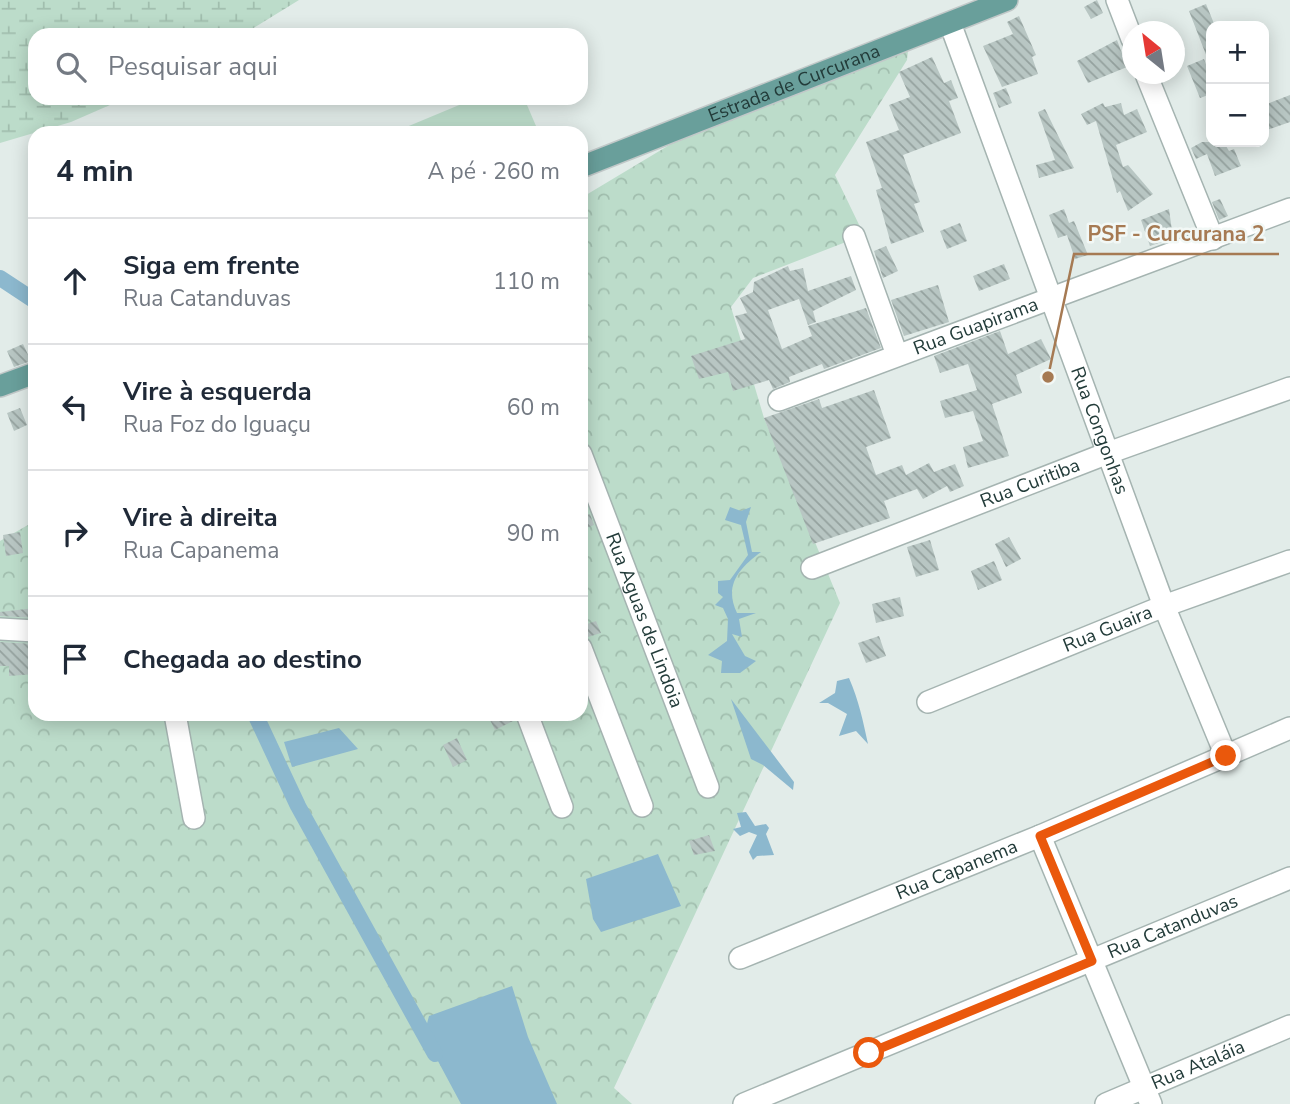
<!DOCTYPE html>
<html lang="pt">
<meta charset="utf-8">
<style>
body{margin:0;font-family:"Nunito Sans",sans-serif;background:#f6f6f7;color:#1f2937}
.controls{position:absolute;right:21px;top:21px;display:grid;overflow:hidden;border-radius:14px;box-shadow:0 4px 18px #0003}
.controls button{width:63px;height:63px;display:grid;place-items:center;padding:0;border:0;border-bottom:2px solid #e0e1e3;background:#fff;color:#1f2937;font:35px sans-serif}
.compass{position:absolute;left:1122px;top:21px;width:63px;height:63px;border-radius:50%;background:#fff;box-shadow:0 4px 18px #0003;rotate:330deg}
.stop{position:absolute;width:21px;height:21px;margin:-16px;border:5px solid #ea580c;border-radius:50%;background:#fff}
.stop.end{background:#ea580c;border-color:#fff;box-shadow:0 2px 7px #0008}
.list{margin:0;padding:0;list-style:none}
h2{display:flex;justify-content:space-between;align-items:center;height:91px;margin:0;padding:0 28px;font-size:30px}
h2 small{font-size:23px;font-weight:400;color:#747a83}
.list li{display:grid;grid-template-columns:46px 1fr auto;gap:21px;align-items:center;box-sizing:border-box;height:126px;padding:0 28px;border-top:2px solid #e0e1e3}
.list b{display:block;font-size:26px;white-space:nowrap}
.list p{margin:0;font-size:23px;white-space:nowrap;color:#747a83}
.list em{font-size:23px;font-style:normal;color:#747a83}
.icon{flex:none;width:38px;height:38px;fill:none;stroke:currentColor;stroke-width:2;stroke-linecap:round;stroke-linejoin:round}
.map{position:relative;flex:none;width:1290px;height:1104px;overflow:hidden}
.search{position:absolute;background:#fff;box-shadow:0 4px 18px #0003;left:28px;top:28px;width:560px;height:77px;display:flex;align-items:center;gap:18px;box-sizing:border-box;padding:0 24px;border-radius:21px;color:#747a83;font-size:26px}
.panel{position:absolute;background:#fff;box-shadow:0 4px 18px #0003;left:28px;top:126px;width:560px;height:595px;border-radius:21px}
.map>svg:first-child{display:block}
.green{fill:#bcdcca}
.forest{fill:url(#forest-crowns)}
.wetland{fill:url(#wetland-marsh)}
.water{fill:#8cb8ce}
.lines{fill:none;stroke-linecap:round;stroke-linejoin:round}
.canal{stroke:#8cb8ce;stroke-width:16}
.building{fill:url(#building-back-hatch)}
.minor-casing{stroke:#a5b4b1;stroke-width:24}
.major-casing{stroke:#c1c8c8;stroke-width:24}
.minor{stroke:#fff;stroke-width:21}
.major{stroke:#699f9b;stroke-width:21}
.route{stroke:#ea580c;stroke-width:9}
.labels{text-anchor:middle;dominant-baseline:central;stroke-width:5;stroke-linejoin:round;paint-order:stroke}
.street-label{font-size:19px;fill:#233c3a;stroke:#f2f8f6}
.leader{fill:none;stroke:#a67a53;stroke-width:2.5}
.callout-dot{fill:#a67a53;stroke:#f2f8f6;stroke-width:2.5}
.callout-label{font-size:21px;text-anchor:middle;font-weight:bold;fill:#a67a53;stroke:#f2f8f6;stroke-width:5;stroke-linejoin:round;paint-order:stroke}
</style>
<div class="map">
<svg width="1290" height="1104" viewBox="0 0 1290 1104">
<defs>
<pattern id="forest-crowns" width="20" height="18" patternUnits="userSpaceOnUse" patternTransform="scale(1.75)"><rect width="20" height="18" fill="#bcdcca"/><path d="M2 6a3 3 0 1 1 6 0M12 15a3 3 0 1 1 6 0" fill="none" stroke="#a1beae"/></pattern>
<pattern id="wetland-marsh" width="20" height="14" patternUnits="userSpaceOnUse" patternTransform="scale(1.75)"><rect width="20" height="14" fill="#bcdcca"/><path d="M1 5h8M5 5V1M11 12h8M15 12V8" fill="none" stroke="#a1beae"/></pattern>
<pattern id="building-back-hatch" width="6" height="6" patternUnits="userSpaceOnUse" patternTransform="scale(1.75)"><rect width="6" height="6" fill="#b8c6c3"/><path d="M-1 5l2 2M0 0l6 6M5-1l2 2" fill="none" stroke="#95a29f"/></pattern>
</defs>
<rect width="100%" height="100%" fill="#e2ece9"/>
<path class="green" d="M476,98H524L539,133H392Z"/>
<path class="forest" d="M908,51L907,60L835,175L864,235L753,278L731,307L764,418L840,603L614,1088L632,1104H0V541L35,521V714H581V198L671,144Z"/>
<path class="wetland" d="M0,0H299L242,35H35V98H126L71,122L0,143Z"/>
<path class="water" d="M730,507L741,511L751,507L746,522L752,552H761C738,569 724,586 737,613H756L739,619L742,637L732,634L745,656L756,661L740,673H721L722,661L708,655L727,641L728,619L723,608L715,605L723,597L718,593V581L730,580L748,555L741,525L725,520Z
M849,678C859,701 863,721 868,744L856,731L839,736L847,714L828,703H819L835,693L837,681Z
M731,699L794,782L793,790L763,765L751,759Z
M339,728L358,749L292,767L284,742Z
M746,812L755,826L766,824L769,828L766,834L774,855L757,856L753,860L749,852L757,835L749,832L740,836L733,829L741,827L737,813Z
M658,854L681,906L601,932L593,919L586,879Z
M512,986L528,1037L557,1104H461L424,1035L429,1016Z"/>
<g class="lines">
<path class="canal" d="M0,278L35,301
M255,714L298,806L435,1054"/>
</g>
<path class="building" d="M1097,0L1103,13L1091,19L1084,7Z
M1206,4L1215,26H1211L1210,65L1189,11Z
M1019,16L1036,55L1032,57L1038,74L1002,87L983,46L1013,34L1007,22Z
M1117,40L1127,67L1088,83L1077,61Z
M932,57L944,83L951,80L958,98L949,101L961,133L903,155L920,202L914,204L924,232L891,244L876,190L882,188L866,142L899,130L889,105L910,97L899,72Z
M1204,59L1211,78V94L1200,98L1187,66Z
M1006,88L1012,103L999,108L993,93Z
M1290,95V122L1264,131V105Z
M1103,103L1105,107L1121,103L1124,115L1137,109L1147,132L1116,145L1123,167L1128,165L1153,194L1128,211L1120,191L1117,193L1096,121L1087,125L1081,114Z
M1045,109L1074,168L1039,178L1036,165L1055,160L1038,112Z
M1202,142H1235L1226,146L1229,151L1234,149L1241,166L1215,176L1207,154L1196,159L1191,148Z
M1220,199L1228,216L1219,220L1212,202Z
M1064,209L1069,223L1074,221L1088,255L1075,259L1067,235L1058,238L1049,215Z
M1169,209L1173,238L1150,246L1141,220Z
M960,223L967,241L947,249L940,231Z
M886,246L898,271L883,278L874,251Z
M1004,264L1010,279L979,291L973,276Z
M788,266L790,271L803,268L808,291L851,276L856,290L813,311L816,322L808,325L799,299L768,310L782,349L812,336L808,326L866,308L881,348L824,369L822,364L789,377L790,382L773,389L769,380L733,391L728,372L699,379L691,356L745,339L735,316L747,313L740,298L753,292L754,282Z
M938,285L949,322L904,336L891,300Z
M1000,331L1008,354L1041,339L1051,359L1016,375L1022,393L992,404L1009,456L968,468L963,447L983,441L973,411L945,418L940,401L977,390L968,364L940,373L934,356Z
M23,344L31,361L14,367L7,351Z
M874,390L891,438L866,447L876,475L902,465L906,475L929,463L934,472L955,464L964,486L950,492L947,486L923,499L917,489L884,501L890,518L813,544L764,418L819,399L822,408Z
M20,408L27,425L14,431L7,413Z
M590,514L594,525L581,530V517Z
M20,532L23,553L6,556L3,535Z
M1009,537L1021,559L1006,567L995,544Z
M930,540L939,570L916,577L907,547Z
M994,561L1002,580L978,590L971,571Z
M900,597L904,616L876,623L872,604Z
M35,608V618L0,616V612Z
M596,621L601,633L588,637L581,635V626Z
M879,636L886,656L866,663L858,643Z
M0,642L35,644V674L9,676V666H0Z
M487,714H514L515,720L495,730Z
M457,738L467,760L453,767L443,745Z
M709,835L715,851L694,855L689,841Z"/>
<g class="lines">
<g class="minor-casing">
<g id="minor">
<path d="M1117,0L1132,39"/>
<path id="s1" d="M950,23L1164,606L1226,756"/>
<path d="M1146,74L1213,239"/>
<path d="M854,236L897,355"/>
<path id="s2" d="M779,400L1290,209"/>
<path id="s3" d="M581,454L708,787"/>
<path id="s4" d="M812,568L1108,453L1290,388"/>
<path d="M0,629L35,631"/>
<path d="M581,648L642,806"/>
<path id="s5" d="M928,702L1164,606L1290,561"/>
<path d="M175,714L194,818"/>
<path d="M527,714L562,807"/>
<path d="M1040,836L1151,1104"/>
<path id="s6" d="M740,958L1040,836L1290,728"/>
<path id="s7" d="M744,1104L1290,878"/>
<path id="s8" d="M1106,1104L1290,1026"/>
</g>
</g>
<g class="major-casing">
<g id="major">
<path id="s9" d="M581,167L1007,0"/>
<path d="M0,386L35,373"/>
</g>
</g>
<use href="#minor" class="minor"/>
<use href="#major" class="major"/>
</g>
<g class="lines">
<path class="route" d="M869,1053L1092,961L1040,836L1226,756"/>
</g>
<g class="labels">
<g class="street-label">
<text stroke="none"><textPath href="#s9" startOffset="229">Estrada de Curcurana</textPath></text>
<text stroke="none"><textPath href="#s2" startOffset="210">Rua Guapirama</textPath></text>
<text stroke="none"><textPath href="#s1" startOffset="434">Rua Congonhas</textPath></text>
<text stroke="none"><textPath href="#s4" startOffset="234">Rua Curitiba</textPath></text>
<text stroke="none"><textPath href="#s3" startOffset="178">Rua Aguas de Lindoia</textPath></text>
<text stroke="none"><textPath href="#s5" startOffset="194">Rua Guaira</textPath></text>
<text stroke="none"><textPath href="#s6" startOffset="234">Rua Capanema</textPath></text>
<text stroke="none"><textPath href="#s7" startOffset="464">Rua Catanduvas</textPath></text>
<text stroke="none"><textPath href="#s8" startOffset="100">Rua Ataláia</textPath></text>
</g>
</g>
<path class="leader" d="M1048 377L1074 254H1279"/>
<circle class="callout-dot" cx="1048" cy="377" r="7"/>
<g class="callout-label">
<text x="1176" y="241">PSF - Curcurana 2</text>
</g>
</svg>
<div class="controls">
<button>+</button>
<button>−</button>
</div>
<svg class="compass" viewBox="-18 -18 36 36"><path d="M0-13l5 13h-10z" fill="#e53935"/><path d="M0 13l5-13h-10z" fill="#747a83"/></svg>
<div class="stop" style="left:869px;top:1053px"></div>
<div class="stop end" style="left:1226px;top:756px"></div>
<div class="search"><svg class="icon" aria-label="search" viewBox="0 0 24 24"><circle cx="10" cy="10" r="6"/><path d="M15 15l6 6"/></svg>Pesquisar aqui</div>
<section class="panel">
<h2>4 min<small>A pé · 260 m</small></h2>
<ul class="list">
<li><svg class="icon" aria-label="ahead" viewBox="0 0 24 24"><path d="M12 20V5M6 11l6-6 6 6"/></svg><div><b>Siga em frente</b><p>Rua Catanduvas</p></div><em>110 m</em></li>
<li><svg class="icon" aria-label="left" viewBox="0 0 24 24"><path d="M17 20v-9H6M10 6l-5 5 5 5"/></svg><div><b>Vire à esquerda</b><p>Rua Foz do Iguaçu</p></div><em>60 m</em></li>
<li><svg class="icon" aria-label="right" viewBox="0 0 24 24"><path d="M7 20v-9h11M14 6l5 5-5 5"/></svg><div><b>Vire à direita</b><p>Rua Capanema</p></div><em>90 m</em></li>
<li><svg class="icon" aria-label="arrive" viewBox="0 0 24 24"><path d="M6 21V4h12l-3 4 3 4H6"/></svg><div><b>Chegada ao destino</b></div></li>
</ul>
</section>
</div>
